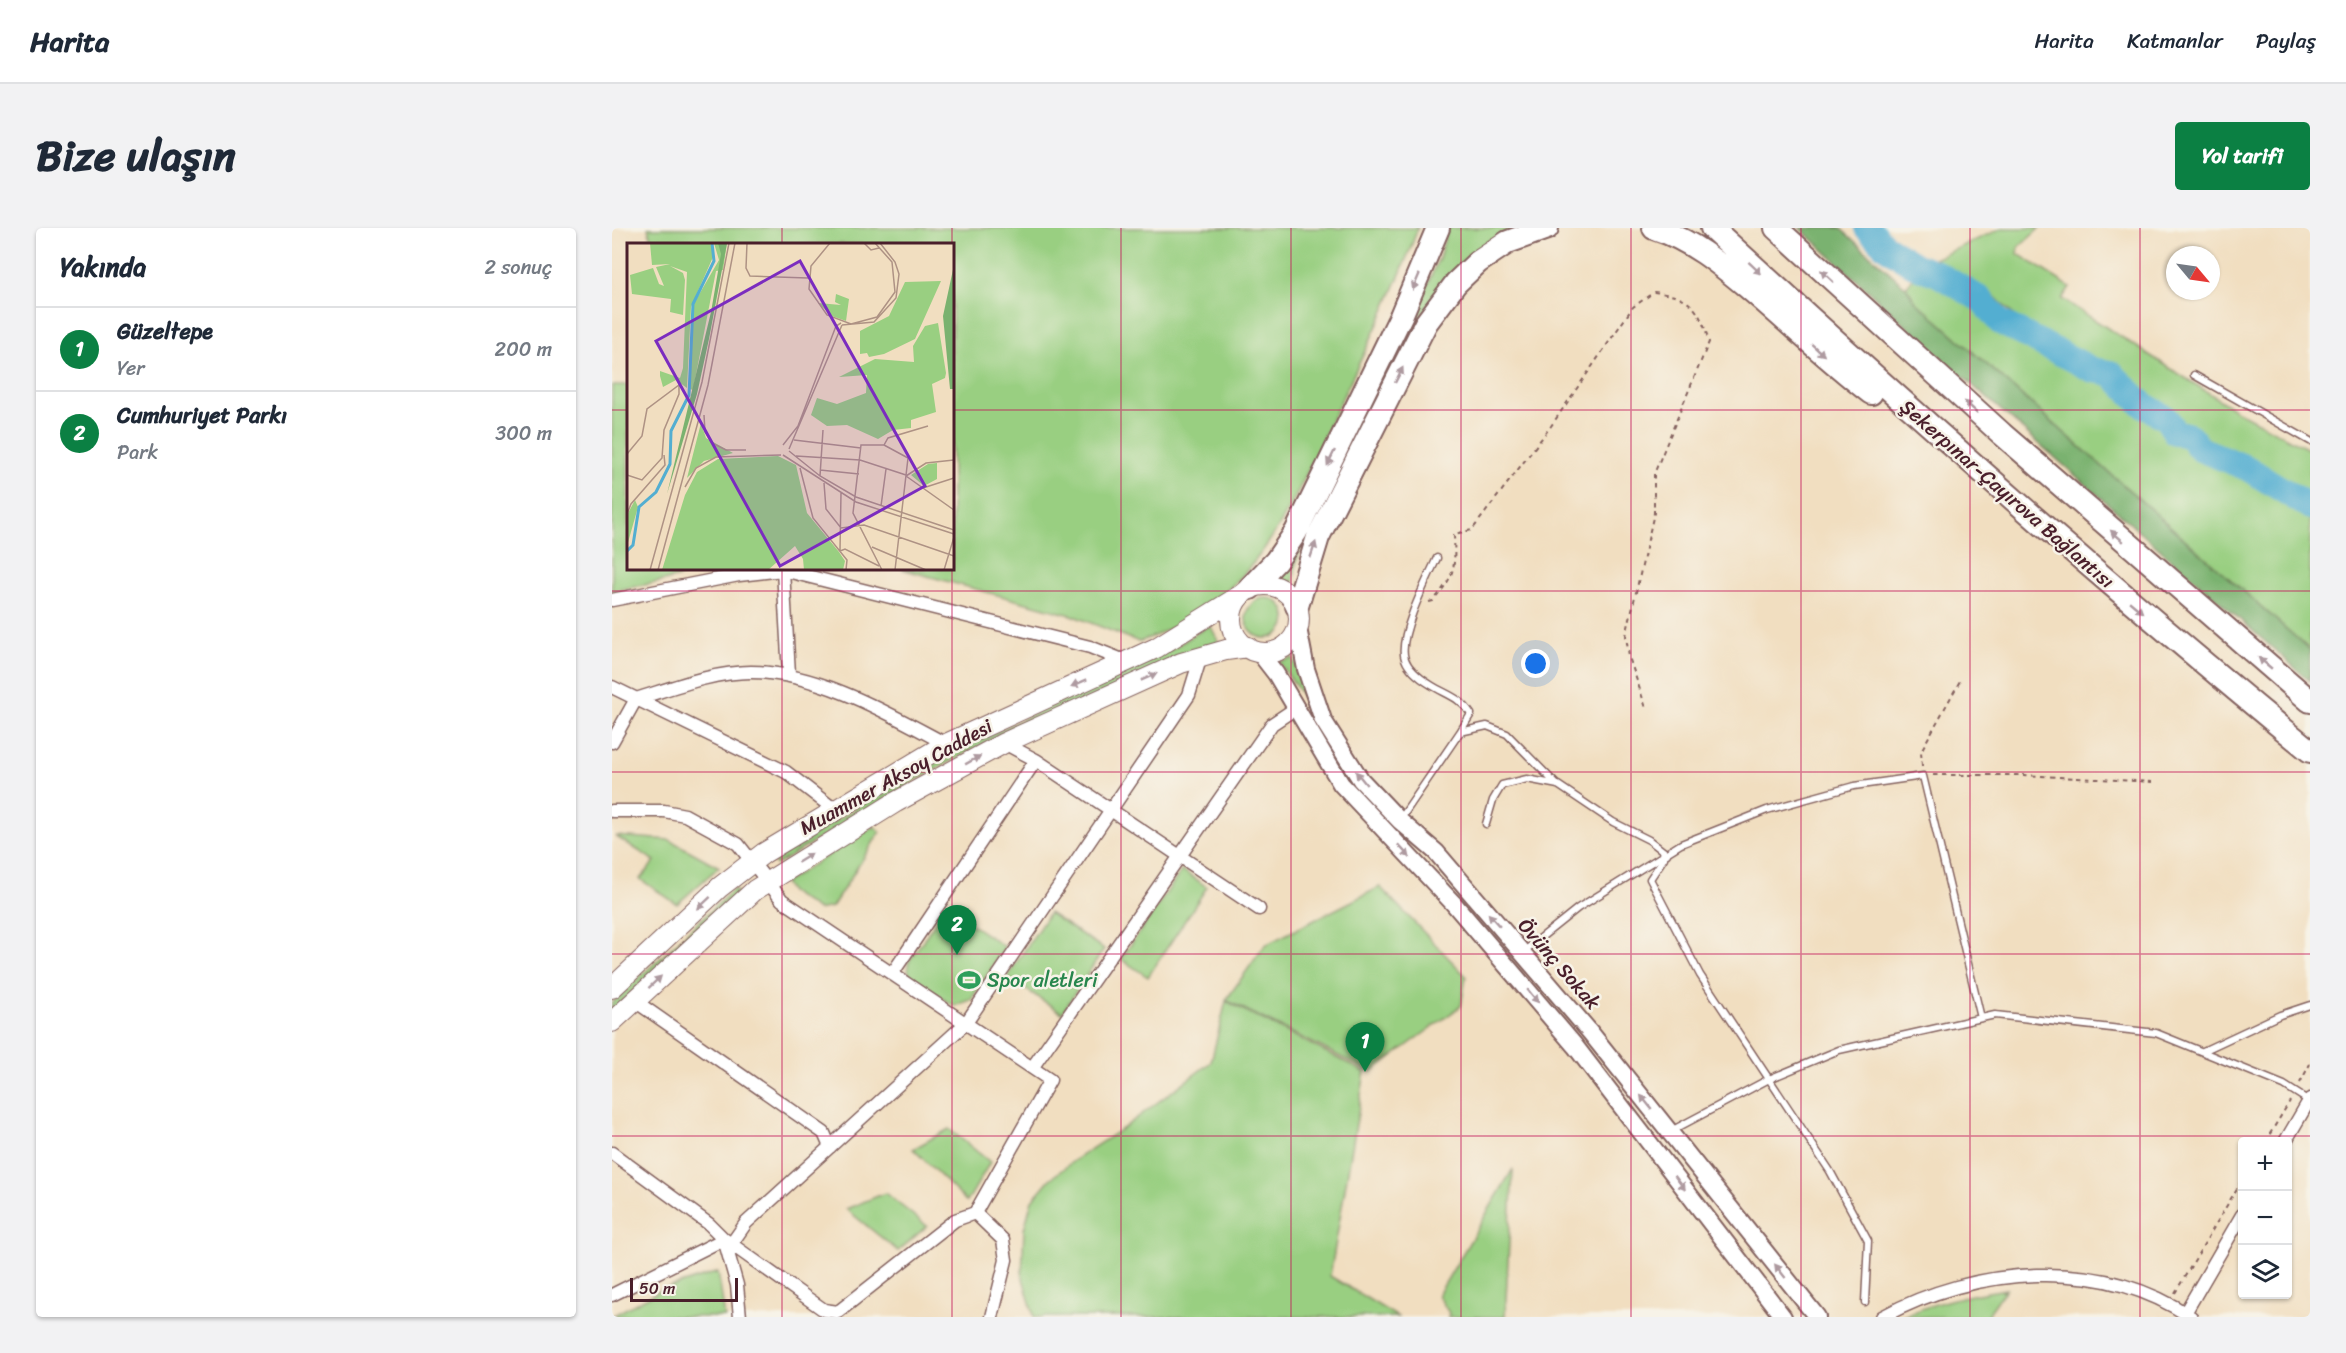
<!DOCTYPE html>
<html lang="tr">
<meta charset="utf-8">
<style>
body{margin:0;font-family:Sriracha,sans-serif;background:#f2f2f3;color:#1f2937}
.controls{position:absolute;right:18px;bottom:18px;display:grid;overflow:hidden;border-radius:6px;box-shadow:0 2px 4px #0004}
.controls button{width:54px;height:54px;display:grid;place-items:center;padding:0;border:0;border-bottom:2px solid #e0e1e3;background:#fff;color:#1f2937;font:30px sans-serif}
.compass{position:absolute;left:1554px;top:18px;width:54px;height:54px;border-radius:50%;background:#fff;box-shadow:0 2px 4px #0004;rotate:119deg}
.scale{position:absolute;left:18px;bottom:15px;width:108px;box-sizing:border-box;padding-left:6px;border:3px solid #4a1f2b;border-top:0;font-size:16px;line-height:21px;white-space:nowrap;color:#4a1f2b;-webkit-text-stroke:4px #f7f3e8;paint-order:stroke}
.you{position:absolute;left:924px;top:436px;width:21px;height:21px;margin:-15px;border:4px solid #fff;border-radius:50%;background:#1a73e8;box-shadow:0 0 0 9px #1a73e833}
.badge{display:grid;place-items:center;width:39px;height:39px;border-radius:50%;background:#0b8043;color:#fff;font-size:20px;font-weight:700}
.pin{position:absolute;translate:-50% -50px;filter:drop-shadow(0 2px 3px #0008)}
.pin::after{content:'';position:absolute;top:32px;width:21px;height:18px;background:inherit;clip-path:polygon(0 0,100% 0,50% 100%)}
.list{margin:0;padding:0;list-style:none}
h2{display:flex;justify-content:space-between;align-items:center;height:78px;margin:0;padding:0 24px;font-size:26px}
h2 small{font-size:20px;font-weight:400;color:#747a83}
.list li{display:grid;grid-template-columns:39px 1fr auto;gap:18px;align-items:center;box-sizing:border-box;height:84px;padding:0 24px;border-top:2px solid #e0e1e3}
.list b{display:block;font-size:22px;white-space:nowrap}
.list p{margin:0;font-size:20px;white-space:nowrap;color:#747a83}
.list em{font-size:20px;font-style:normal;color:#747a83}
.icon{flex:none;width:33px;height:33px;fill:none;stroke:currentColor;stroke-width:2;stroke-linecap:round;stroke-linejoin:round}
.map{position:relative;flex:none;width:1698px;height:1089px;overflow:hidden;border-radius:6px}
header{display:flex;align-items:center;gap:36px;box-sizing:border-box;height:84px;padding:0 30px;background:#fff;border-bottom:2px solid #e0e1e3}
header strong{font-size:28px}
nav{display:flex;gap:33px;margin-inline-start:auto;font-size:21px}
.intro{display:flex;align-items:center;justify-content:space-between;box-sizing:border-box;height:144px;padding:0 36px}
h1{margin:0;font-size:42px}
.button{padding:15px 27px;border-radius:6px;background:#0b8043;color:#fff;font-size:21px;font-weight:700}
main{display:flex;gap:36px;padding:0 36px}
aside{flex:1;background:#fff;border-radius:6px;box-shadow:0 2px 4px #0004}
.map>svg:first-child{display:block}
.green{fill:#99cf81;stroke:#727756;stroke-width:1.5}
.forest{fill:#7ab26f;stroke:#62684d;stroke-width:1.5}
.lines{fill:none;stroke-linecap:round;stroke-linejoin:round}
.river{stroke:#53aed1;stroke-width:26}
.lane-casing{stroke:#84625f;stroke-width:9}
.street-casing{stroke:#84625f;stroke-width:15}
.secondary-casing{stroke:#84625f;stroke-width:20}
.primary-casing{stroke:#84625f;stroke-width:22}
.highway-casing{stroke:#84625f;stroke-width:26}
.path{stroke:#84625f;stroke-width:2;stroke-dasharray:4.5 4.5;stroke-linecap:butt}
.lane{stroke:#fff;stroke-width:6}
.street{stroke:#fff;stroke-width:12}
.secondary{stroke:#fff;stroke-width:16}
.primary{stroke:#fff;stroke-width:20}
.highway{stroke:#fff;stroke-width:22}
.oneway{fill:#ae9aa0}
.grid{fill:none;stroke:#c2185b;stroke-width:1.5;stroke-opacity:0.55}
.labels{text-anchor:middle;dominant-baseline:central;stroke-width:5;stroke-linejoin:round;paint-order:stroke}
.street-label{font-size:20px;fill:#4a1f2b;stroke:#f7f3e8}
.leisure-label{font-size:20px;fill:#27864d;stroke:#f7f3e8;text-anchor:start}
.inset-river{fill:none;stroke:#53aed1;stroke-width:3}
.inset-road{fill:none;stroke:#ae9284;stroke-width:1.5}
.view{fill:#7b2cbf;fill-opacity:0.15;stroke:#7b2cbf;stroke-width:3}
.inset-edge{fill:none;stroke:#4a1f2b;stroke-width:3}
</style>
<header>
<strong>Harita</strong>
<nav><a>Harita</a><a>Katmanlar</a><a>Paylaş</a></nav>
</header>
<div class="intro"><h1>Bize ulaşın</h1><a class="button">Yol tarifi</a></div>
<main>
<aside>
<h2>Yakında<small>2 sonuç</small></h2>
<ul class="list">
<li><span class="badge">1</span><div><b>Güzeltepe</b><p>Yer</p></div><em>200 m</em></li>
<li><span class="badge">2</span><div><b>Cumhuriyet Parkı</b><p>Park</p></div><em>300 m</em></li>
</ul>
</aside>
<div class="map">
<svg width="1698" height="1089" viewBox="0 0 1698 1089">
<rect width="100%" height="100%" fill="#f7f3e8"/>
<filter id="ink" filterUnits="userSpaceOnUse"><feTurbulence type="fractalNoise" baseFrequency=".0167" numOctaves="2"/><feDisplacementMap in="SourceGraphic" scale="12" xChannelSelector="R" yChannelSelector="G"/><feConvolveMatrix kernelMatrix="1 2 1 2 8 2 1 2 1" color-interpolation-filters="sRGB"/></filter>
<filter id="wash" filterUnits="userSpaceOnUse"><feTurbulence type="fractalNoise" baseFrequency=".008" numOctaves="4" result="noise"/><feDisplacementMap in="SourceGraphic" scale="24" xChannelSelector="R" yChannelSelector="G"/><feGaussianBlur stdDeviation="1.35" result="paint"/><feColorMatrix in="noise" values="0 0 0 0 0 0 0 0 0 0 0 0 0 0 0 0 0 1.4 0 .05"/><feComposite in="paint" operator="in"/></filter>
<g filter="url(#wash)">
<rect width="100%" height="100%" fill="#f1dec0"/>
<path class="green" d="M36,0H806C783,64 752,125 722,187C698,237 677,291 642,334C613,371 571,398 527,414L459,387L290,341L340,340V16H40Z
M836,0H900C861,23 830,54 806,92L801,89L827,30Z
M1390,0H1428L1407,19L1406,26L1458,59L1450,71L1625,183L1698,222V267L1605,220L1593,208L1573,198L1503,139L1413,98L1380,66L1322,31Z
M1308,42L1353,68L1390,102L1422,121L1495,154L1559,209L1573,214L1584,226L1657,259L1698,286V422L1303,73L1294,59Z
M0,157H16V340L95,341L48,354L0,363Z
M701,290L685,332L681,356L663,347Z
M634 390a20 20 0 1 1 40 0a20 20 0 1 1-40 0Z
M598,397L608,416L381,510L302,553L164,637L161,631L320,534L558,422Z
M681,430L701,483L667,434Z
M262,598L268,604L220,679L206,682L178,664L172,655Z
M3,608L58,612L107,639L65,676L28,651L43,633Z
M570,642L595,659L536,749L509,731Z
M768,659L854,748L849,778L759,844L614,772L653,717Z
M122,661L126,665L0,782V775Z
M333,679L393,719L359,772L342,778L297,748L296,735Z
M437,685L492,721L450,785L395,749Z
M614,773L753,844L718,1048L786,1089H422L410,1047L412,1001L420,972L438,951L468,928L510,901L599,834Z
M337,901L378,934L355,974L301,921Z
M901,941L893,1089H836L837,1085L826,1067Z
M273,965L315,998L286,1023L234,981Z
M106,1044L113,1089L0,1088L49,1062Z
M1394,1061L1374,1089H1291C1323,1073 1358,1067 1394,1061Z"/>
<path class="forest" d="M1188,0H1228L1294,59L1303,73L1698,422V453L1318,120Z"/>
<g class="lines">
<path class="river" d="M1255,0L1274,19L1305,39L1324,45L1368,71L1388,94L1481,142L1499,145L1530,176L1554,190L1563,204L1578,208L1588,221L1635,240L1698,279"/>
</g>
</g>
<g filter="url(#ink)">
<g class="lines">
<g class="lane-casing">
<path id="lane" d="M1582,147L1698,213
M825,330C815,351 785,410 793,431C797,442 809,451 819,457C835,467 848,469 859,486L848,504
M788,592L848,504L875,498L895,506L945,557
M874,596L881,572L890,557L915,551L946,557L1001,594L1037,612L1055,626
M1052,630L1038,651L1088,747L1218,943L1256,1013L1253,1074
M911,724L966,680L1069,616L1155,582L1242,558L1311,548L1369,790
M1591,823L1668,787L1698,777
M1059,903L1157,851L1227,822L1383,787L1544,805L1672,857L1697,873"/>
</g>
<g class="street-casing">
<path id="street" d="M171,342L177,446
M0,372L127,347L171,342L478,419L513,433
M0,459L174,544L223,582
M0,514L24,471C60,460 101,444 139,444C206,444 276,485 334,516
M392,515L424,532L647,681
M0,583H52L73,587L126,616L170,672L438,852L363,985L391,1012L394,1032L380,1089
M280,746L424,532
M23,773L212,905L218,919
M420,840L660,496L684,480
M1673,914L1698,871
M0,925L97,996L112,1011L212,1082L226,1084L343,992L363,985
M112,1011L125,1057L128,1089
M120,1015L134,995L354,795L577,467L589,428
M0,1067L112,1011
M1573,1085L1630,987
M1270,1089C1363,1038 1489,1028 1579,1089"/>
</g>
<g class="secondary-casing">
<path id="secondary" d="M686,400L694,441L711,492L749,552L788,593L824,624L978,804L1205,1089
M647,424L664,446L729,556L842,676L963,818L1171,1089"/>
</g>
<g class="primary-casing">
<path id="primary" d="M619 391a34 34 0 1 1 68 0a34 34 0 1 1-68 0Z
M0,760L108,659L152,625L334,516L544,420L629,367
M0,794L143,662L284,574L392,515L569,435L614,422L636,419"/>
</g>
<g class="highway-casing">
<path id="highway" d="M1042,0C1080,12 1109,37 1139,62C1179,96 1217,133 1259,165
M1100,0C1295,180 1493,355 1698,523
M1164,0L1390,206L1698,473
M638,360L664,333L684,304L789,88L826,0
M685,378L706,309L814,95L844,55L866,34L896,14L935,0"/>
</g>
<path class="path" d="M817,374L821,373C844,346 843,341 842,306L860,302L939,198L1021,79L1042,64C1078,69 1087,78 1097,114L1042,246V285L1014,408L1017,429L1034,480
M1310,538L1309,523L1349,451
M1321,547H1412L1540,554
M1688,855L1698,836
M1653,914L1678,873
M1563,1065L1630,952"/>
<use href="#lane" class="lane"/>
<use href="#street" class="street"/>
<use href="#secondary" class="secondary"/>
<use href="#primary" class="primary"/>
<use href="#highway" class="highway"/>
</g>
<defs><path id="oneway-solid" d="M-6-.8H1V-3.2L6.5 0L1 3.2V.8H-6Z" transform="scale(1.5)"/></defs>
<g class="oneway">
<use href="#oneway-solid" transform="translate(1143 40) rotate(43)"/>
<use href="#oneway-solid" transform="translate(1215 48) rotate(-137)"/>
<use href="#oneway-solid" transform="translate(804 54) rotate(113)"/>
<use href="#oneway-solid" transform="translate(1206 122) rotate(42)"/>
<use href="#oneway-solid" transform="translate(787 147) rotate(-63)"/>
<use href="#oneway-solid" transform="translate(1359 179) rotate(-138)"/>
<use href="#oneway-solid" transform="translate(719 230) rotate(116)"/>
<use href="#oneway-solid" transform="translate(1505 308) rotate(-139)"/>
<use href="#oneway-solid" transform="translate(701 322) rotate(-71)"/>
<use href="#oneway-solid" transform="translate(1524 379) rotate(40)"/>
<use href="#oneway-solid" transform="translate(1653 435) rotate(-140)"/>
<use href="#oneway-solid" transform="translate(537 449) rotate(-24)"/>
<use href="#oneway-solid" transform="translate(467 455) rotate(156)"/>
<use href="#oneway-solid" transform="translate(361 532) rotate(-29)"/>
<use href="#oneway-solid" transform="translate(749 550) rotate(-129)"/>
<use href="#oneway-solid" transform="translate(792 623) rotate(47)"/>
<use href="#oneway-solid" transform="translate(193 630) rotate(-32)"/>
<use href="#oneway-solid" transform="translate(92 675) rotate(137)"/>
<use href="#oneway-solid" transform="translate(882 692) rotate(-131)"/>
<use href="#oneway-solid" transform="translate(43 754) rotate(-43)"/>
<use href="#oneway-solid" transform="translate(921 768) rotate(50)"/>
<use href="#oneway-solid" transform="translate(1034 874) rotate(-129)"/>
<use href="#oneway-solid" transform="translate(1068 955) rotate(53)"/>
<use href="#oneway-solid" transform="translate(1168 1043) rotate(-128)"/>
</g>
</g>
<path class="grid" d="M170,0V16M340,0V16M509,0V1089M679,0V1089M849,0V1089M1019,0V1089M1189,0V1089M1358,0V1089M1528,0V1089M0,182H16M340,182H1698M170,340V1089M340,340V1089M0,363H1698M0,544H1698M0,726H1698M0,908H1698"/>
<defs>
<g id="stadium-bare" transform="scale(1.8)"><path d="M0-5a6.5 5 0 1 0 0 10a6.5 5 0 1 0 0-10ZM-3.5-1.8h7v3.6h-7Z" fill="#2e9e5b" stroke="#f7f3e8" stroke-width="2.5" paint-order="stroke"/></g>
</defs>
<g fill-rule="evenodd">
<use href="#stadium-bare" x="357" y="752"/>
</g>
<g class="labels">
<g class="street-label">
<text transform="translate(1395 266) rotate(41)">Şekerpınar-Çayırova Bağlantısı</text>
<text transform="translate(284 549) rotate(-29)">Muammer Aksoy Caddesi</text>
<text transform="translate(947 736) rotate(49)">Övünç Sokak</text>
</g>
<g class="leisure-label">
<text x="375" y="752">Spor aletleri</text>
</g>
</g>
<g transform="translate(15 15)">
<rect width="327" height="327" fill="#f1dec0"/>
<path d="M23,0H83L85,4L86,14L64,64L60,145L49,137L36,144L33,133V128L53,135L56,125L60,29L43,23L56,30L58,37L56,72L43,69L44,56L5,51L3,32L26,25L32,41L37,43L29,24L43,21L25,22ZM87,0H100L96,27L89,28L66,147L63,146L66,62L92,17ZM314,38L288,96L257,111L242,114L240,110L233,111V88L262,73L278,39ZM209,51L222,56L219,78L205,73L191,60L214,62L208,59ZM311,80L319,130L318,135L305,141L309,169L284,177V185L266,187L251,196L220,182L200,183L184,172L190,155L210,161L239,150L240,132L212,134L248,116L287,119L286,103L298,83ZM74,180L79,195L106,210L77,218L60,235ZM151,213L169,222L180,270L212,309L218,318L216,327H177L176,316L168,303L141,327H35L58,252L70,229L91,216ZM310,220V236L297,243L284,232L301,221ZM8,257L11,264L0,303V272Z" fill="#99cf81"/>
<path d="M91,0H100L82,96L70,151L40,251L84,69L94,11ZM327,22V146H323L316,73Z" fill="#7ab26f"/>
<path class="inset-river" d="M0,308L6,302L12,264L29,249L43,221L44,188L62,152L66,61L87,18L85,0"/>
<path class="inset-road" d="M120,0L119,25L123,33L181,35M203,0L184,23L182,46L200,72L224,81L250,74L268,49L265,19L248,0M237,0L244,7L252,5M0,37V81M215,82L247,79L269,55L272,31L268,19L253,0M77,172L78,189L85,200L99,207H119M167,197L234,205M156,202L171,183L209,83L214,80M257,202L281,215L268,327M162,206L215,82M162,208L193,233L229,254L327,287M0,211L15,193L20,166L52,142V151L37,187L35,215L15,237L0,232M156,212L229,259L327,291M169,213L233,217L279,232M173,225L186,275L220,317L219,327M193,227L232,231M193,233L196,187M279,233L327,267M279,233L299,220L327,217M197,240L199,266L214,285L237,282L327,313M58,244L69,225L89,214L154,212M296,245L327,235M254,263L259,226M0,271L4,261L38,222L37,212M245,304L299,327M213,308L214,250M213,308L218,306L252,323M23,327L75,139L102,0M31,327L81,142L108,0M255,327L226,270L234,202H257L261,195L301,183M317,327L327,294"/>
<path class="view" d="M173,18L298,243L153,323L29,98Z"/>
<rect width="327" height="327" class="inset-edge"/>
</g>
</svg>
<div class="controls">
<button>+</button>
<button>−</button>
<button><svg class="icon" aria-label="layers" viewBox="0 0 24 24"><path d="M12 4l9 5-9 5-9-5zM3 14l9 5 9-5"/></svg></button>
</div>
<svg class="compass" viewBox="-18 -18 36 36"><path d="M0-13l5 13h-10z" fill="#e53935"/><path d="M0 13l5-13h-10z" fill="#747a83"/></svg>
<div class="scale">50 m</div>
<div class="you"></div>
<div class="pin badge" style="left:753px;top:844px">1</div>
<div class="pin badge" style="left:345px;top:727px">2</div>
</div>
</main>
